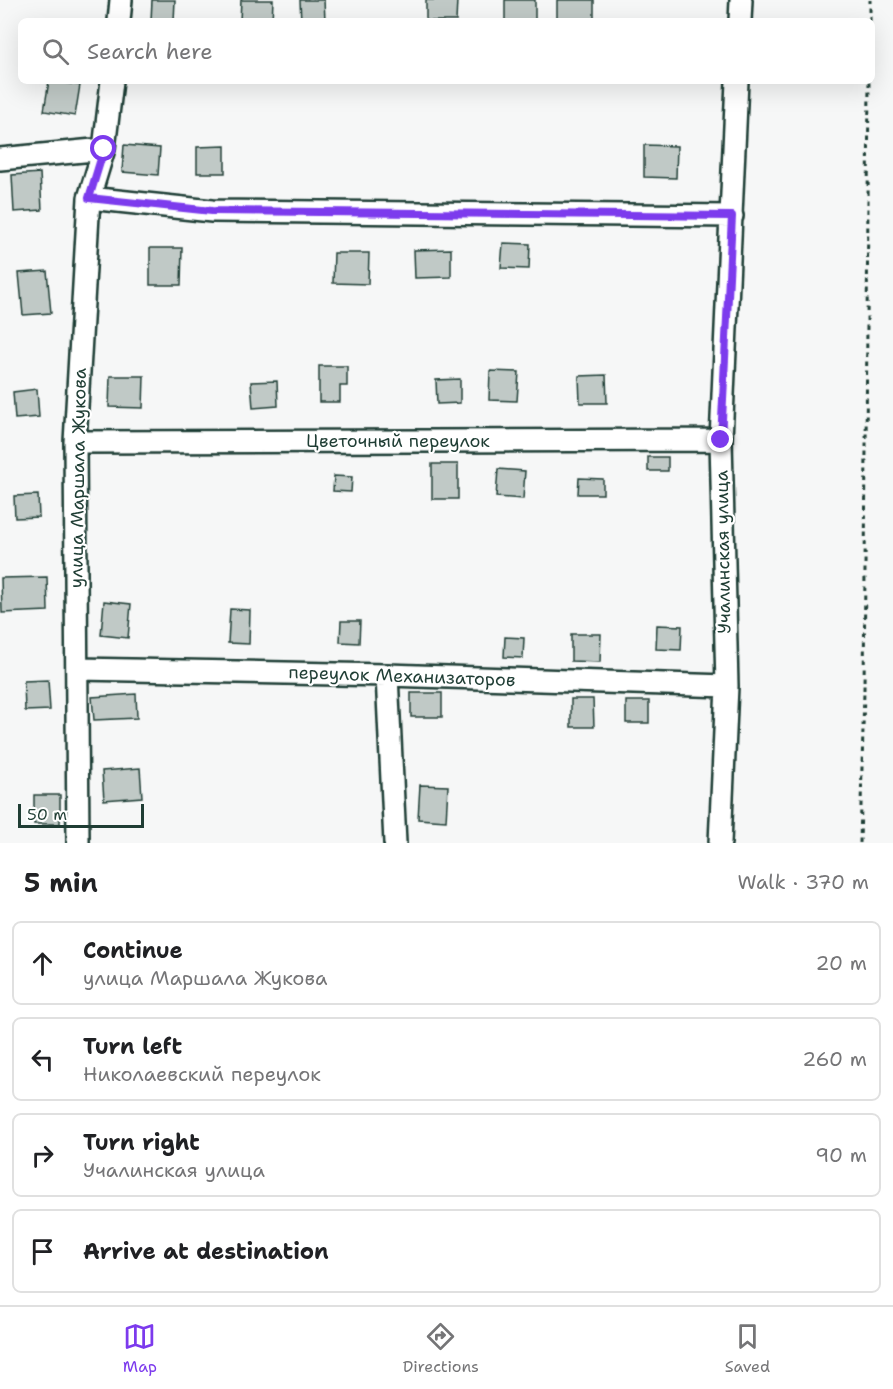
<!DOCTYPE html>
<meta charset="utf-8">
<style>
body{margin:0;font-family:"Shantell Sans",sans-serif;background:#f6f6f6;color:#202124}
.scale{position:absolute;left:18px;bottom:15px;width:126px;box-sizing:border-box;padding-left:6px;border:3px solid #1f3d34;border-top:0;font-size:16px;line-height:21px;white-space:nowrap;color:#1f3d34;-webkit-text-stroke:4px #fff;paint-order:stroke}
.stop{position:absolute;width:18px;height:18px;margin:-14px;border:4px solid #7c3aed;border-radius:50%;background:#fff}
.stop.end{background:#7c3aed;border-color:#fff;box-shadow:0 2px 6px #0008}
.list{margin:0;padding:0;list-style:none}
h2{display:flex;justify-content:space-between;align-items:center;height:78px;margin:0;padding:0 24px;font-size:26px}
h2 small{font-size:20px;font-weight:400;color:#757577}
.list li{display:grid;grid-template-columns:39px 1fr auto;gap:18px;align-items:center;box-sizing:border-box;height:84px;margin:0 12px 12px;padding:0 12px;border:2px solid #e0e0e0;border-radius:9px}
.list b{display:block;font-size:22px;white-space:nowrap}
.list p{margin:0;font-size:20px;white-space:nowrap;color:#757577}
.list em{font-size:20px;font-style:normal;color:#757577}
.icon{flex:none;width:33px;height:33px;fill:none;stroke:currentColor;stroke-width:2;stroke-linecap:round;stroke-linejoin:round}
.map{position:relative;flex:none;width:893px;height:843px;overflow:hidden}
.search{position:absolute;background:#fff;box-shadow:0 6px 24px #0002;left:18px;right:18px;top:18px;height:66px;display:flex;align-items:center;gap:15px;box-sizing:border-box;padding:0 21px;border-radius:9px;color:#757577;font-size:22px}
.sheet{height:462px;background:#fff}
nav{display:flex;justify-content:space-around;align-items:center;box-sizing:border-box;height:84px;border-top:2px solid #e0e0e0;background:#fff;font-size:16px;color:#757577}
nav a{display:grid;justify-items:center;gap:3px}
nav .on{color:#7c3aed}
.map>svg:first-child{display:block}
.building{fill:#c0c9c6;stroke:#1f3d34;stroke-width:1.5}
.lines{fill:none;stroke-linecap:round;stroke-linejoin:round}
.minor-casing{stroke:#1f3d34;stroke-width:26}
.path{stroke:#1f3d34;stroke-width:3;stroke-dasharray:4.5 4.5;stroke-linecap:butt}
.minor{stroke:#fff;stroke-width:21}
.route{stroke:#7c3aed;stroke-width:8}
.labels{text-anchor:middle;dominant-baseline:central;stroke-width:4.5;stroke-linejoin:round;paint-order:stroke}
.street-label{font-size:18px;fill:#1f3d34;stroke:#fff}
</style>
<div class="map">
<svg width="893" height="843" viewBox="0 0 893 843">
<rect width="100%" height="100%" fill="#f6f7f7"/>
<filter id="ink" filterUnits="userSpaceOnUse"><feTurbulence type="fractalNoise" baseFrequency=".0167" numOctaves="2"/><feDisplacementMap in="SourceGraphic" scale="12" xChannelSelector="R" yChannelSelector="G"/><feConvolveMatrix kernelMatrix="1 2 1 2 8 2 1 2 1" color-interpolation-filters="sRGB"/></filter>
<g filter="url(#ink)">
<path class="building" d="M152,0H175L174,21H151Z
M241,0H273L272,21H240Z
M300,0H324L325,20L301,21Z
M426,0H457L456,21H426Z
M505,0H535V21H505Z
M557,0H594V21H557Z
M49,81L80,85L75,116L44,111Z
M124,145L160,148L158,175L122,172Z
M644,145L677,146L676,178L644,177Z
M225,146V173H197V147Z
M40,173L42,210L14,212L12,175Z
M503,243L530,244L529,269L501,268Z
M150,248H182L181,285H150Z
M451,249V277L415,278L414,250Z
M334,253H369L368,284L333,283Z
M47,271L51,313L23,315L19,273Z
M319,366H347V386H340V402H319Z
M490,371L519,372L517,401L489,400Z
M606,375L607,403H580L579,376Z
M110,376H144L143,408L109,407Z
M460,379V403L437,404L436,380Z
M277,381L278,406L253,408L251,382Z
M37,389L39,417L15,419L13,392Z
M648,457H668V471H648Z
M432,464H458V499H432Z
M498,469L525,471L523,499L496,497Z
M334,476L352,477L351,492L333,491Z
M579,478L603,479V494H578Z
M38,495L39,517L15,518L14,496Z
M47,577L48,611L2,613L1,578Z
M104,601L131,604L128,638L101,635Z
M230,609L250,610L249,644L228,643Z
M341,621H360L359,643L340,642Z
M657,625L682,626L681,650L656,649Z
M571,634H601L600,662L571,661Z
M505,637L524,638L523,658L504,657Z
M48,680L50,710L25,711L24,681Z
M411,693H442V717H411Z
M136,694L137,718L94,720L92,697Z
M571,699H593L594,727H571Z
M626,701H649V723H626Z
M140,768L142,797L104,800L102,771Z
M420,785L448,786L446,821L418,819Z
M34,795H60V824H34Z"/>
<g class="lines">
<g class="minor-casing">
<path id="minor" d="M119,21L121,0
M740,21L741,0
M0,159L104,149
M89,198L212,211L732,216
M75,442L721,440
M78,669L387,675L727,686
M387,675L395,843
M78,843L75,442L89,198L104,149L112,81
M720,843L727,686L721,440L737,81"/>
</g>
<path class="path" d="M870,21V0
M860,843L864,691L869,81"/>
<use href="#minor" class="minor"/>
</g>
</g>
<g class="lines" filter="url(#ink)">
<path class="route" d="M104,149L89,198L212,211L732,216L721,440"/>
</g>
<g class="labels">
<g class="street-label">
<text x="398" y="441">Цветочный переулок</text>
<text transform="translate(78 478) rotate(-89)">улица Маршала Жукова</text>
<text transform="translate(723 552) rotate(-91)">Учалинская улица</text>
<text transform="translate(402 676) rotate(2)">переулок Механизаторов</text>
</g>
</g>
</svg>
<div class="scale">50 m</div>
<div class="stop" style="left:104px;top:149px"></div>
<div class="stop end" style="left:721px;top:440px"></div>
<div class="search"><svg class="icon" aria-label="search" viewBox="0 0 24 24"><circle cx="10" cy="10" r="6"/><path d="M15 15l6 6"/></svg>Search here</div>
</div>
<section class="sheet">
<h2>5 min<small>Walk · 370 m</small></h2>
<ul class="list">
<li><svg class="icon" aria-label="ahead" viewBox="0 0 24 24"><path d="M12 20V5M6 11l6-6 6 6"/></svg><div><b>Continue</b><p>улица Маршала Жукова</p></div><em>20 m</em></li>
<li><svg class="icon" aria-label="left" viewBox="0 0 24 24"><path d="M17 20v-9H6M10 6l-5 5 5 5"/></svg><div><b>Turn left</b><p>Николаевский переулок</p></div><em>260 m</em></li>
<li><svg class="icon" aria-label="right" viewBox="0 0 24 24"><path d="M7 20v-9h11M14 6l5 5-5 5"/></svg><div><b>Turn right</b><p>Учалинская улица</p></div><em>90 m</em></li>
<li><svg class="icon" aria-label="arrive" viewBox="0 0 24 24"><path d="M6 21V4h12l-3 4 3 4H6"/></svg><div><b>Arrive at destination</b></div></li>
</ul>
</section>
<nav>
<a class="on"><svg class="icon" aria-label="map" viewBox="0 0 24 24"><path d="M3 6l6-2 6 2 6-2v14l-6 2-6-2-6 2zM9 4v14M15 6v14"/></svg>Map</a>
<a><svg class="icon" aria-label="directions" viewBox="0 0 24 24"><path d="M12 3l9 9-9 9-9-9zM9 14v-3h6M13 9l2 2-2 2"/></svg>Directions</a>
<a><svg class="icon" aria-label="saved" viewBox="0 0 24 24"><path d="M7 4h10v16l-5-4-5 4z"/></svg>Saved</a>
</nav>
